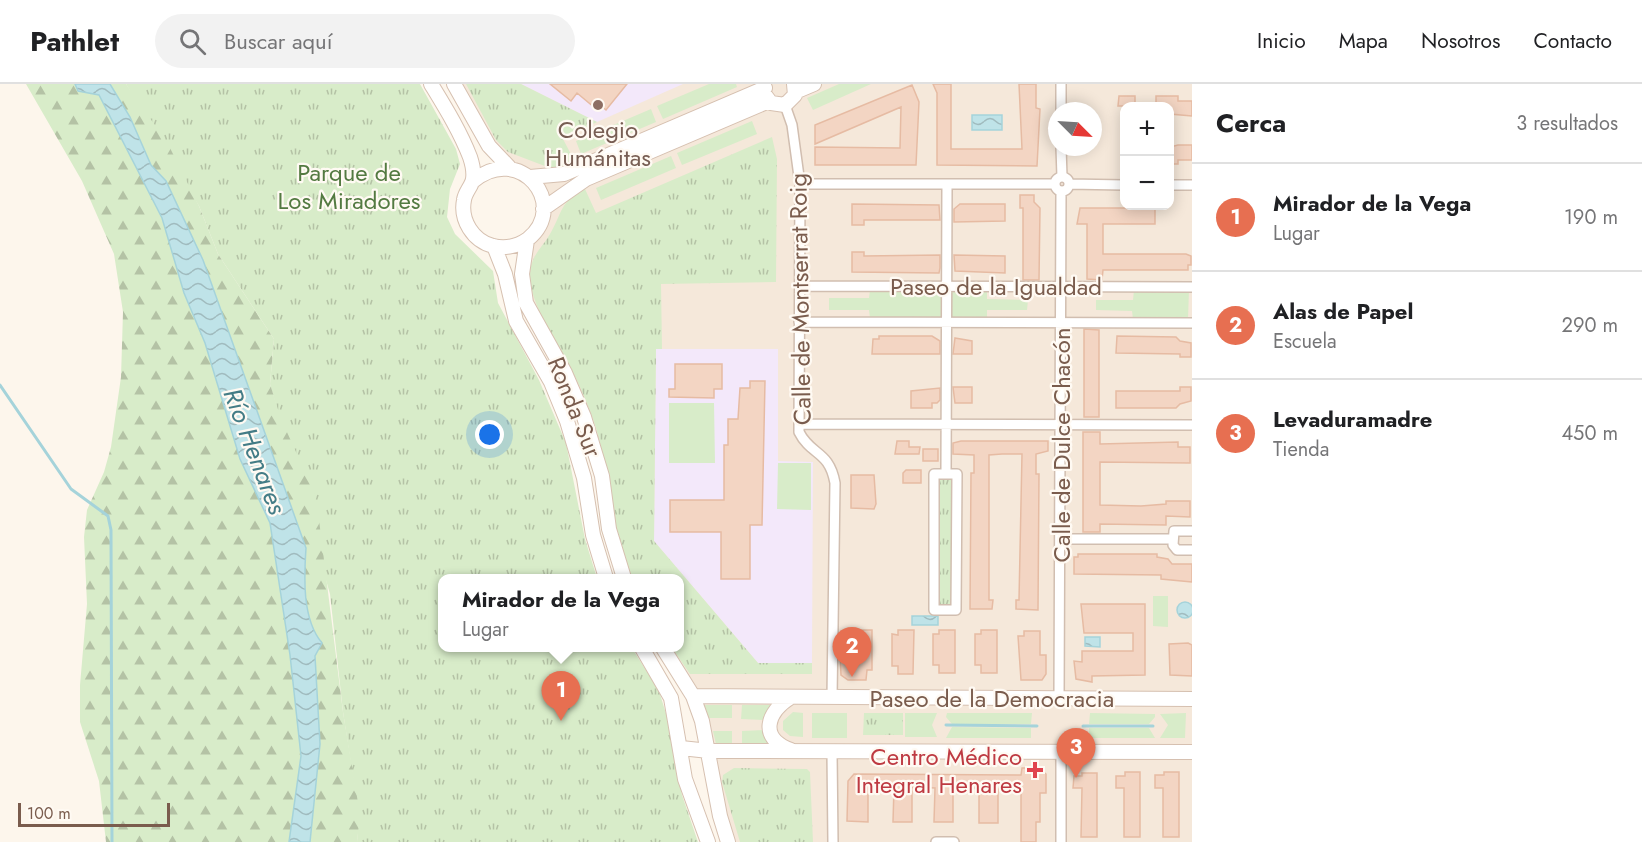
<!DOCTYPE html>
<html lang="es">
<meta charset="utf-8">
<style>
body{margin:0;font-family:Jost,sans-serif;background:#f2f2f2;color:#202124}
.controls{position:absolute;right:18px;top:18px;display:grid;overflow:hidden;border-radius:12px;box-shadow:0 3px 15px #0003}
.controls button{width:54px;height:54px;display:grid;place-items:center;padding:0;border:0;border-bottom:2px solid #e0e0e0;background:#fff;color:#202124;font:30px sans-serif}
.compass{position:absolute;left:1048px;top:18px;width:54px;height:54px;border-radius:50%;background:#fff;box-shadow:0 3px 15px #0003;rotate:114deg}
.scale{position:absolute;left:18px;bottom:15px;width:152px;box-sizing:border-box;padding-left:6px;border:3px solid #7a5c4d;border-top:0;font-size:16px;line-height:21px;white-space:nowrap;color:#7a5c4d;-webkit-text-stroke:4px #fffaf3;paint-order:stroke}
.you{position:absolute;left:490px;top:351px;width:21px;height:21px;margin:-15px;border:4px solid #fff;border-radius:50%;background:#1a73e8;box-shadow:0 0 0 9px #1a73e833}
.badge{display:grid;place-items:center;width:39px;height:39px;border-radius:50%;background:#e76f51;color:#fff;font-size:20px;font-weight:700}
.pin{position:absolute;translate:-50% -50px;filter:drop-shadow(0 2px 3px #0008)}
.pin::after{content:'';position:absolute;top:32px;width:21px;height:18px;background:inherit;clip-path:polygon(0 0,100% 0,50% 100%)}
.popup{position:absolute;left:438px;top:490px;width:246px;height:78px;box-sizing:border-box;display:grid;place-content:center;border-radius:12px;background:#fff;filter:drop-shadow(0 2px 4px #0005);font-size:20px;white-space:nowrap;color:#757577}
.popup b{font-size:22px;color:#202124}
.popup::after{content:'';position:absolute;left:50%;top:100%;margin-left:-12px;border:12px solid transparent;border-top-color:#fff}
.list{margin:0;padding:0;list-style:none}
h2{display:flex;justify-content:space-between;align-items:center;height:78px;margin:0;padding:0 24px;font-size:26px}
h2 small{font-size:20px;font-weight:400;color:#757577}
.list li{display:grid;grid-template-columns:39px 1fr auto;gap:18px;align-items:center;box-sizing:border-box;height:108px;padding:0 24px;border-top:2px solid #e0e0e0}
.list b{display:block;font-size:22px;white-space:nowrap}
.list p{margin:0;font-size:20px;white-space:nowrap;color:#757577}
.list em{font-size:20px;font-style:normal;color:#757577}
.icon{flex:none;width:33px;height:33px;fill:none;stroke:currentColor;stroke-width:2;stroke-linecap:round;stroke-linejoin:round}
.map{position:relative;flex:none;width:1192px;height:758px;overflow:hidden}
header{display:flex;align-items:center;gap:36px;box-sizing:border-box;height:84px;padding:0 30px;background:#fff;border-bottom:2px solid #e0e0e0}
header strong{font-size:28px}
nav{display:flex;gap:33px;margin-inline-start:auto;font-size:21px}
.search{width:420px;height:54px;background:#f2f2f2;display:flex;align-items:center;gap:15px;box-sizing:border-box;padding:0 21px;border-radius:33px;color:#757577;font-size:22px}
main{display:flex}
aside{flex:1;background:#fff}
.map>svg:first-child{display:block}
.residential{fill:#f5e8da;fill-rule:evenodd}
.education{fill:#f3e8fa}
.grass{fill:url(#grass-tufts)}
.forest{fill:url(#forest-firs)}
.garden{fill:#d8ecc9}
.water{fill:url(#water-waves);stroke:#a5d3da;stroke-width:1.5}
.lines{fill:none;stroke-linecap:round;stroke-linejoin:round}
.stream{stroke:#a5d3da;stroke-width:3}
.building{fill:#f3d5c3;stroke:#e6bba3;stroke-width:1.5}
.street-casing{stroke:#d1beb0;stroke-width:12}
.secondary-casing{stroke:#d6c0b0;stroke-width:16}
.street{stroke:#fff;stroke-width:9}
.secondary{stroke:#fff;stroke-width:14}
.education-dot{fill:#8d6e63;stroke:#fffaf3;stroke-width:2}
.health-dot{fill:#e0444e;stroke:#fffaf3;stroke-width:2}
.labels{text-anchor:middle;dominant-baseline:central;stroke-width:4.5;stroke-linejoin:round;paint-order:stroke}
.education-label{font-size:24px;fill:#785e54;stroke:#fffaf3}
.park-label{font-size:24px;fill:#537a41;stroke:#fffaf3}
.street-label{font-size:24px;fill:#7a5c4d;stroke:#fffaf3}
.health-label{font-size:24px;fill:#be3a42;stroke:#fffaf3;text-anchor:end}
.water-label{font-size:26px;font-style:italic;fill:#437c86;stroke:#fffaf3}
</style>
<header>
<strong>Pathlet</strong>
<div class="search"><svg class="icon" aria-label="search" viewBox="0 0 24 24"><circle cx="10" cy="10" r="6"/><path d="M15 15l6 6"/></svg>Buscar aquí</div>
<nav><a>Inicio</a><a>Mapa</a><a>Nosotros</a><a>Contacto</a></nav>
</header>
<main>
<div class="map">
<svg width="1192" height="758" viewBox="0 0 1192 758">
<defs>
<pattern id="grass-tufts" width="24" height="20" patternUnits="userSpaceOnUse" patternTransform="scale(1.5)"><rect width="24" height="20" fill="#d8ecc9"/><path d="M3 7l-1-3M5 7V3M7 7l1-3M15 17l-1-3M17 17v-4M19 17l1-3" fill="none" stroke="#b4c2a5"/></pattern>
<pattern id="forest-firs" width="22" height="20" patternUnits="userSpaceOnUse" patternTransform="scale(1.5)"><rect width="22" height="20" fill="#d8ecc9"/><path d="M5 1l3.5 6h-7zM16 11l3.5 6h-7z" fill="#b4c2a5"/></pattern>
<pattern id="water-waves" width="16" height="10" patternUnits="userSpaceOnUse" patternTransform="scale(1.5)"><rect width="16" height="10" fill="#bfe3e8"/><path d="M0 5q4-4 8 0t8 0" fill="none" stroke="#a0bbbe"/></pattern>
</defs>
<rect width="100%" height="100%" fill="#fdf6ec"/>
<path class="residential" d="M454,0H1192V758H728L702,637L663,564H680V494H624L602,392L522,203L542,114L509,83ZM1124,22H1170V122H1124ZM1057,27H1093V63H1057Z"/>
<path class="education" d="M521,0H683L597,38Z
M656,265H778V377L813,378L812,579H758L654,457Z"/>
<path class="grass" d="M126,0H420L456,65L460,80L450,105L447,133L455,150L493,187L498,219L539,296L566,359L585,455L597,494H442V564H632L659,607L668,636L682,711L698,758H357L359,731L343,628L330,510L270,300L274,255L218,170L199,122Z
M466,0H521L597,38L563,55L574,76L562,82L550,84L508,68L496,56Z
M772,53L777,75L776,198L661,200L662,265H656L654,457L758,579H812V590H690L672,564H680V494H632C610,445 611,387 593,335C586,316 577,295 567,277C553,250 530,221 530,190C531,171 542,164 550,150C563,128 559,118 585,105L596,129Z
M939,395H952V521H938Z
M864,629H903V651H863Z
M734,684L807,685L810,688L813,758H740L722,698L723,691Z"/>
<path class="forest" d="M26,0H75L78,7L99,11L162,134L184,209L205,259L240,375L270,439L290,571L301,672L289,758H106L99,697L80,638V601L87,520L84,453L87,426L104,388L111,363L121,293L123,228L114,170L82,97Z
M110,0H126L168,60L199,122L218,170L274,255L270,300L281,335L316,412L343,628L360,731L357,758H310L320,660L315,572L322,559C302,535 304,494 305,464L203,176L166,97L151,81L130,33Z"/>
<path class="garden" d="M709,0H736L737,3L663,35L657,22Z
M839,0H871L813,26L807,14Z
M651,25L656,38L581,70L576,57Z
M752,37L757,50L682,81L677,69Z
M671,72L676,84L601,116L596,104Z
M949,205L987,206V215L1028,216L1027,226H987V235L949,234Z
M870,206H942V235L870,234L869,226H829V214H869Z
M1134,206H1189L1188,235H1133L1132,227L1096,226V216H1133Z
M669,319H714L715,379H669Z
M778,379H811V426L777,425Z
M1153,512H1168V543L1153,542Z
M704,621H732V634H709Z
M742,621H773L766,636L741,635Z
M793,628L803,629V653L790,652L783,646V637Z
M812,629H847V654H812Z
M905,629H937L932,641L937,653H905Z
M947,629H1032L1031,640H952L946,633Z
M1090,629L1155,630V633L1149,640H1089Z
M1186,629L1185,654H1160L1168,641L1160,630Z
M952,643L1031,644V654H946Z
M1089,644H1149L1155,654H1089Z
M766,646L773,660L742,661V647Z
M713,647H732V661L716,660Z"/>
<path class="water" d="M75,0H110L130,33L151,81L166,97L203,176L306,464C304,494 302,535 322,559L315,572L320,660L310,758H289L301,672L290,571L270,439L240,375L205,259L184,209L162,134L99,11L78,7Z
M972,31H1002V46H972Z
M1177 526a8 8 0 1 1 16 0a8 8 0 1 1-16 0Z
M912,532H938V541H912Z
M1085,553H1100V563L1085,562Z"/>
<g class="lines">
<path class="stream" d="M0,301L71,405L108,432L111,446L112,758
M946,641L1037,642
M1083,642H1153"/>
</g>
<path class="building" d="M550,0H627L606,26L599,20L595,24L577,9L571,17Z
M933,0H951V65H1022L1019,0H1036V24L1040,25L1037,82L937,81V9Z
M912,1L919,18L916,81H815V63L900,64L901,23L815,60V41Z
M1119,12H1135V22H1118Z
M1156,12H1178V17H1192V32L1170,30V22H1156Z
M1178,61H1192V76H1178V80H1170V63Z
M1020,111H1034V118L1040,124L1039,196H1023V124H1020Z
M852,120L939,121L940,136H864V141H852Z
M960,120H1005V137L954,138V125Z
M1080,124H1155V140H1103V170H1186L1191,172V181H1188V186H1103L1102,196L1087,195V140H1077Z
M852,168H864V172L940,171V184L939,189L852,188Z
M954,171L1005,172V189L955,187Z
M1084,245L1099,246V333H1084Z
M879,252H932L940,257V270H872L873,255H879Z
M1117,252L1176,253L1180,257L1191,259V273H1180V270L1116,269Z
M955,254L972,257V270H953Z
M675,280H722V305H714V314L669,313V305H675Z
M750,297H765L762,441H750V495H721V448H670V416H724V361H728V335H738L740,304H750Z
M953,303H972V319H955Z
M1180,303H1191V317L1180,320L1176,324H1116V307H1180Z
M940,304V316L937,319H932V324H911V307Z
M1083,348H1100V360L1178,358V363H1190V379L1100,378V421L1141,422L1166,420V417H1190V433L1166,432V441L1100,440V448H1083Z
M897,357H909V363H920L919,370H895Z
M961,357H1048V367L1036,370V390H1039L1038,526L1016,525V516H1019L1022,370H1002L989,371V516H993L992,525H970L971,389H974V371L953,370V359Z
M923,365H938V377H923Z
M906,386H921V399H903V389Z
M851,391H874L876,420L874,425L851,424Z
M1078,470H1157V473L1168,475L1172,480H1192V498L1161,495V491L1074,490V473H1078Z
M1081,520H1145V591L1092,592V598L1076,595L1074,577L1082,578V567H1133V549H1084Z
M856,546H872V586H867L866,596H848L841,591L840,571H850V551H856Z
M898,546H914L913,590H898V582H892V550L898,551Z
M939,546H955V589H939V581H933V550H939Z
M981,546H997V589H981V581H975V550H981Z
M1024,547H1040V571H1046V590L1042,596H1021L1018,552H1024Z
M1188,559L1192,561V592L1170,591L1169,560Z
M1022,684H1039L1046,690V709H1040V738H1036V758H1021V705H998V739H979V704H953V738H934L935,704L912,703V738H893L894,704H868V738L847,737L848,697L854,690L1021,691Z
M1125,688H1140V753H1124V704H1116V692H1125Z
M1164,688H1179V753H1163V704H1155V691H1164Z
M1082,689H1097V753H1081L1082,704H1073L1074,692H1082Z"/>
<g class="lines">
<g class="street-casing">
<path id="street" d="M1061,0V27
M785,21L792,41L800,100L799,348C811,372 829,366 835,399L832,614
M1061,63L1062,93
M1055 100a7 7 0 1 1 14 0a7 7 0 1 1-14 0Z
M800,100H1054
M1069,100L1124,101
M1170,101H1192
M799,202L1192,203
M799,238L1192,239
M799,340L1192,341
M934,390H957L956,526H934Z
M946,390L947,100
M1192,447H1174L1173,461L1177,466H1192
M1060,455H1173
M1059,614L1061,108
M832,668L833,758
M936,758H954
M1061,758V669"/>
</g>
<g class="secondary-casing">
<path id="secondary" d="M431,0C445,23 460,47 470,73C472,79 474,89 473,95C472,102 465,108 464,116C460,136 473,157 493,162C505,165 518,162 528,155C570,121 520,58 473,97
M454,0L489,62L509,83
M795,8L814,0
M765,11L771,19L785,21L795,11L794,0
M530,93L564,90L765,4
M543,125L586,95L769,17
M527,156L522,190L526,219L565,289L584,333L602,392L609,445L624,494
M494,162L505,190L516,237L551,298L567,337L584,394L593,451L606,494
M642,564L671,614L685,695L708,758
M663,564L693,612L702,637L720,732L728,758
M693,612L1192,615
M681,664L709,667L1192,668
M791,666C758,654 767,628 791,613"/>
</g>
<use href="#street" class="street"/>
<use href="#secondary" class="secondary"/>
</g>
<circle class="education-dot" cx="598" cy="21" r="6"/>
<path class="health-dot" d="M1032 677h6v6h6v6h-6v6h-6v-6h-6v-6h6z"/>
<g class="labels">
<g class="education-label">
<text x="598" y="45">Colegio<tspan x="598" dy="28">Humánitas</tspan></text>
</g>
<g class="park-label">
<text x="349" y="88">Parque de<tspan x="349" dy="28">Los Miradores</tspan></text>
</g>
<g class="street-label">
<text x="996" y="202">Paseo de la Igualdad</text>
<text transform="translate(800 215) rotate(-91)">Calle de Montserrat Roig</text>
<text transform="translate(575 323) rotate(68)">Ronda Sur</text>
<text transform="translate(1061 361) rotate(-90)">Calle de Dulce Chacón</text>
<text x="992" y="614">Paseo de la Democracia</text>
</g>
<g class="health-label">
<text x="1022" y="672">Centro Médico<tspan x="1022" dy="28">Integral Henares</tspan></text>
</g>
<g class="water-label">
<text transform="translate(255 367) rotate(69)">Río Henares</text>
</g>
</g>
</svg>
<div class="controls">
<button>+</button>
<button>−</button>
</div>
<svg class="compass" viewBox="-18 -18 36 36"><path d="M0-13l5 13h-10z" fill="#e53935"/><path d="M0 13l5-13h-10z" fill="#757577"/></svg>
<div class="scale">100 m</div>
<div class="you"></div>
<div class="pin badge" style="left:561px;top:637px">1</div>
<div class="popup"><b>Mirador de la Vega</b>Lugar</div>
<div class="pin badge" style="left:852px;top:593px">2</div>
<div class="pin badge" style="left:1076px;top:694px">3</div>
</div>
<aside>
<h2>Cerca<small>3 resultados</small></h2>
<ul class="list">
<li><span class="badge">1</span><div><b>Mirador de la Vega</b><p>Lugar</p></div><em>190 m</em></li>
<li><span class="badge">2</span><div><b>Alas de Papel</b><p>Escuela</p></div><em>290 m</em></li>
<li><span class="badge">3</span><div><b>Levaduramadre</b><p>Tienda</p></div><em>450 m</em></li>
</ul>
</aside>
</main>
